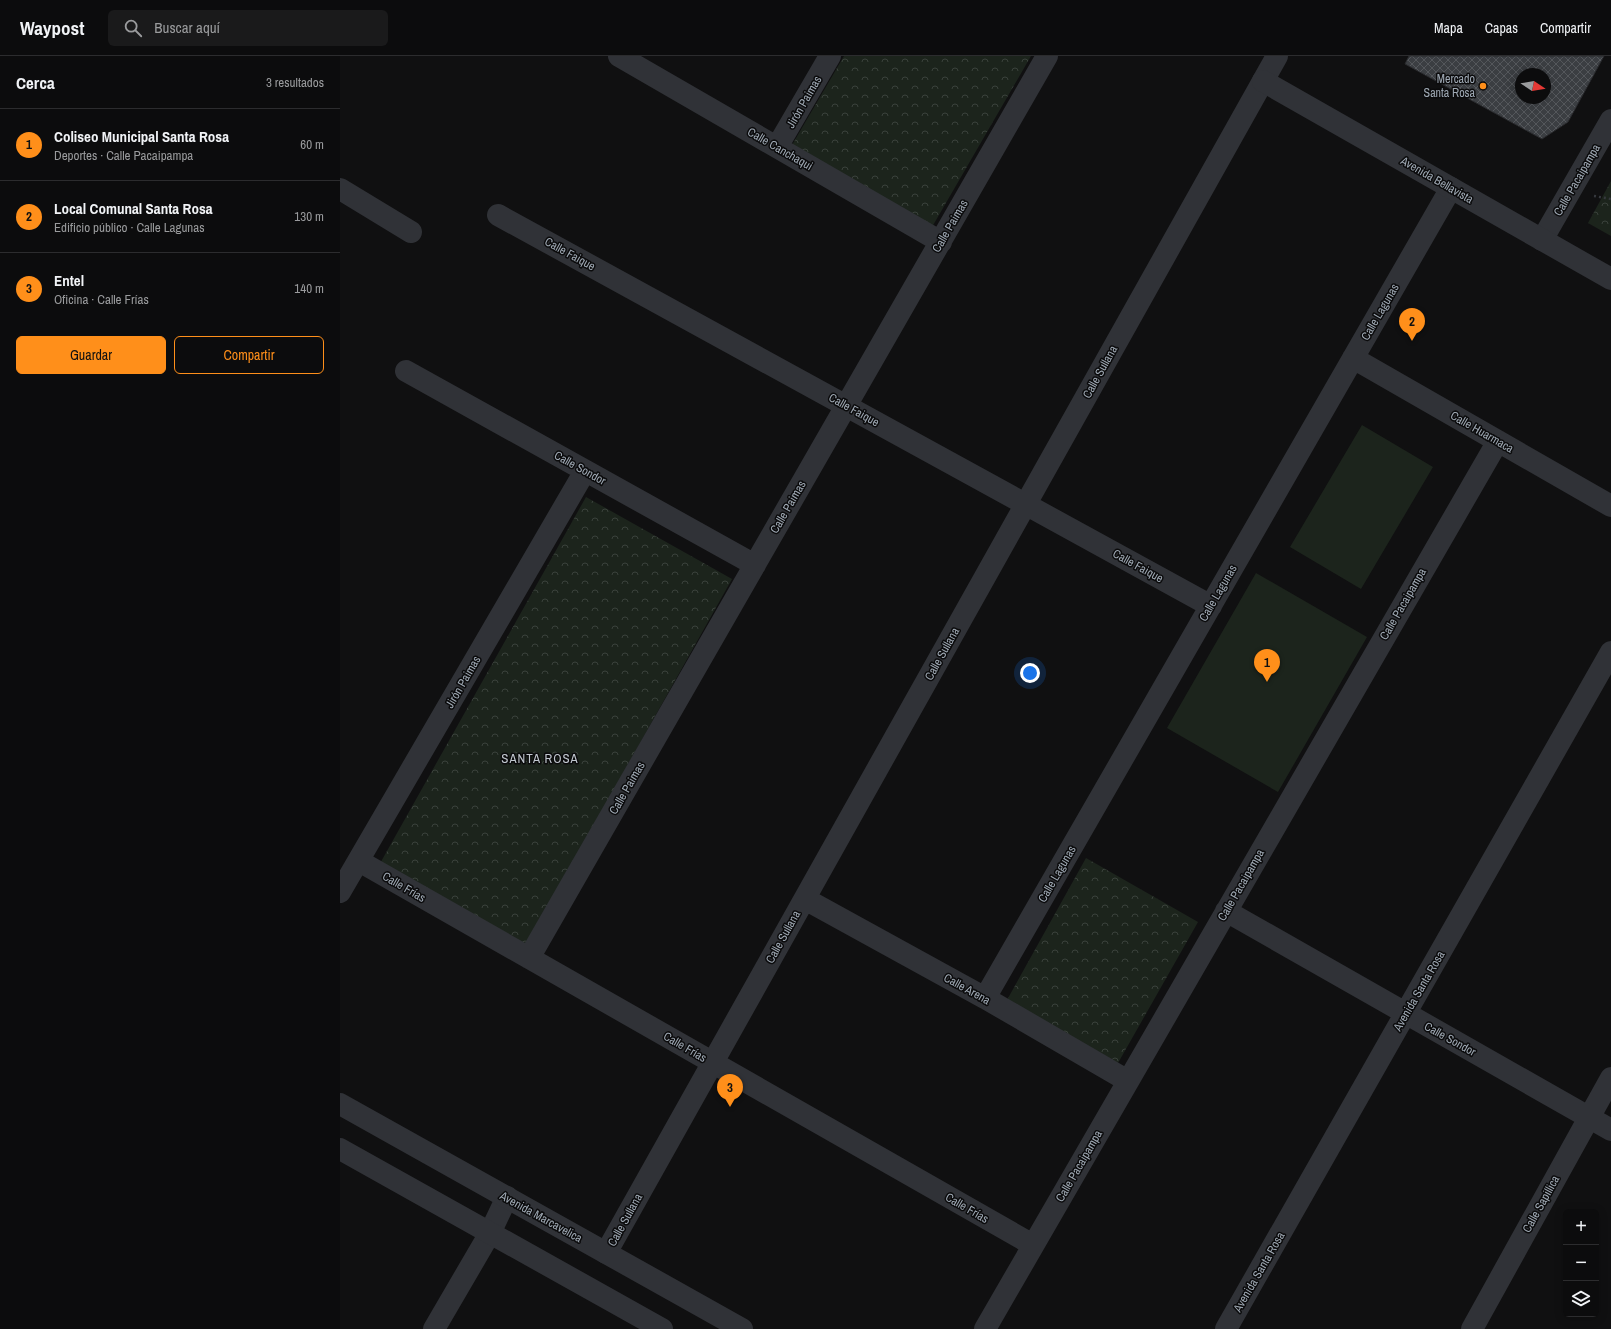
<!DOCTYPE html>
<html lang="es">
<meta charset="utf-8">
<style>
body{margin:0;font-family:"Archivo Narrow",sans-serif;background:#1a1a1b;color:#f1f3f6}
.controls{position:absolute;right:12px;bottom:12px;display:grid;overflow:hidden;border-radius:6px;box-shadow:0 2px 10px #0003}
.controls button{width:36px;height:36px;display:grid;place-items:center;padding:0;border:0;border-bottom:1px solid #2c2c2e;background:#0c0c0d;color:#f1f3f6;font:20px sans-serif}
.compass{position:absolute;left:1175px;top:12px;width:36px;height:36px;border-radius:50%;background:#0c0c0d;box-shadow:0 2px 10px #0003;rotate:102deg}
.you{position:absolute;left:690px;top:617px;width:14px;height:14px;margin:-10px;border:3px solid #fff;border-radius:50%;background:#1a73e8;box-shadow:0 0 0 6px #1a73e833}
.badge{display:grid;place-items:center;width:26px;height:26px;border-radius:50%;background:#ff8f1a;color:#111;font-size:13px;font-weight:700}
.pin{position:absolute;translate:-50% -33px;filter:drop-shadow(0 1px 2px #0008)}
.pin::after{content:'';position:absolute;top:21px;width:14px;height:12px;background:inherit;clip-path:polygon(0 0,100% 0,50% 100%)}
.list{margin:0;padding:0;list-style:none}
h2{display:flex;justify-content:space-between;align-items:center;height:52px;margin:0;padding:0 16px;font-size:17px}
h2 small{font-size:13px;font-weight:400;color:#9a9b9d}
.list li{display:grid;grid-template-columns:26px 1fr auto;gap:12px;align-items:center;box-sizing:border-box;height:72px;padding:0 16px;border-top:1px solid #2c2c2e}
.list b{display:block;font-size:15px;white-space:nowrap}
.list p{margin:0;font-size:13px;white-space:nowrap;color:#9a9b9d}
.list em{font-size:13px;font-style:normal;color:#9a9b9d}
.actions{display:flex;gap:8px;padding:12px 16px}
.actions a{flex:1;padding:9px 0;border:1px solid #ff8f1a;border-radius:6px;text-align:center;font-size:14px;color:#ff8f1a}
.actions .main{background:#ff8f1a;color:#111}
.icon{flex:none;width:22px;height:22px;fill:none;stroke:currentColor;stroke-width:2;stroke-linecap:round;stroke-linejoin:round}
.map{position:relative;flex:none;width:1271px;height:1273px;overflow:hidden}
header{display:flex;align-items:center;gap:24px;box-sizing:border-box;height:56px;padding:0 20px;background:#0c0c0d;border-bottom:1px solid #2c2c2e}
header strong{font-size:19px}
nav{display:flex;gap:22px;margin-inline-start:auto;font-size:14px}
.search{width:280px;height:36px;background:#1a1a1b;display:flex;align-items:center;gap:10px;box-sizing:border-box;padding:0 14px;border-radius:6px;color:#9a9b9d;font-size:15px}
main{display:flex}
aside{flex:1;background:#0c0c0d}
.map>svg:first-child{display:block}
.park{fill:url(#park-crowns)}
.pitch{fill:#1c241c}
.building{fill:url(#building-cross-hatch);stroke:#292a2d;fill-rule:evenodd}
.lines{fill:none;stroke-linecap:round;stroke-linejoin:round}
.path{stroke:#36393e;stroke-width:2.5;stroke-dasharray:2 3;stroke-linecap:butt}
.minor{stroke:#303237;stroke-width:22}
.tertiary{stroke:#303237;stroke-width:22}
.poi-dot{fill:#ff8f1a;stroke:#0b0b0c;stroke-width:1.5}
.labels{text-anchor:middle;dominant-baseline:central;stroke-width:3;stroke-linejoin:round;paint-order:stroke}
.poi-label{font-size:12px;fill:#9fa9b4;stroke:#0b0b0c;text-anchor:end}
.street-label{font-size:12px;fill:#9fa9b4;stroke:#0b0b0c}
.neighbourhood-label{font-size:13px;letter-spacing:1px;fill:#c1c7cf;stroke:#0b0b0c}
</style>
<header>
<strong>Waypost</strong>
<div class="search"><svg class="icon" aria-label="search" viewBox="0 0 24 24"><circle cx="10" cy="10" r="6"/><path d="M15 15l6 6"/></svg>Buscar aquí</div>
<nav><a>Mapa</a><a>Capas</a><a>Compartir</a></nav>
</header>
<main>
<aside>
<h2>Cerca<small>3 resultados</small></h2>
<ul class="list">
<li><span class="badge">1</span><div><b>Coliseo Municipal Santa Rosa</b><p>Deportes · Calle Pacaipampa</p></div><em>60 m</em></li>
<li><span class="badge">2</span><div><b>Local Comunal Santa Rosa</b><p>Edificio público · Calle Lagunas</p></div><em>130 m</em></li>
<li><span class="badge">3</span><div><b>Entel</b><p>Oficina · Calle Frías</p></div><em>140 m</em></li>
</ul>
<div class="actions"><a class="main">Guardar</a><a>Compartir</a></div>
</aside>
<div class="map">
<svg width="1271" height="1273" viewBox="0 0 1271 1273">
<defs>
<pattern id="park-crowns" width="20" height="18" patternUnits="userSpaceOnUse"><rect width="20" height="18" fill="#1c241c"/><path d="M2 6a3 3 0 1 1 6 0M12 15a3 3 0 1 1 6 0" fill="none" stroke="#3a413b"/></pattern>
<pattern id="building-cross-hatch" width="8" height="8" patternUnits="userSpaceOnUse"><rect width="8" height="8" fill="#3b3e42"/><path d="M0 0l8 8M0 8l8-8" fill="none" stroke="#54575b"/></pattern>
</defs>
<rect width="100%" height="100%" fill="#101011"/>
<path class="park" d="M504,0H691L592,171L452,89Z
M1271,125V180L1248,167Z
M246,441L392,523L184,894L38,811Z
M746,802L858,866L778,1007L667,944Z"/>
<path class="pitch" d="M1022,369L1093,411L1021,533L950,491Z
M916,517L1027,581L938,736L827,672Z"/>
<path class="building" d="M1069,0H1264L1228,66L1202,83L1065,8ZM1181,18H1205V42H1181Z"/>
<g class="lines">
<path class="path" d="M1254,140L1271,143"/>
<path class="minor" d="M279,0L601,186
M437,91L490,0
M0,133L71,176
M158,159L871,550
M1202,184L1271,64
M1013,302L1271,450
M66,315L415,509
M19,805L693,1189
M0,836L245,415
M465,843L645,942L788,1025
M886,855L1271,1074
M189,902L707,0
M645,942L1111,132
M266,1197L937,0
M94,1273L150,1177L167,1141
M645,1273L1158,385
M886,1273L1271,596
M1132,1273L1271,1022"/>
<path class="tertiary" d="M923,25L1271,223
M0,1048L402,1273
M0,1093L322,1273"/>
</g>
<circle class="poi-dot" cx="1143" cy="30" r="4"/>
<g class="labels">
<g class="poi-label">
<text x="1135" y="23">Mercado<tspan x="1135" dy="14">Santa Rosa</tspan></text>
</g>
<g class="street-label">
<text transform="translate(464 46) rotate(-60)">Jirón Paimas</text>
<text transform="translate(440 93) rotate(30)">Calle Canchaqui</text>
<text transform="translate(1097 124) rotate(30)">Avenida Bellavista</text>
<text transform="translate(1237 124) rotate(-60)">Calle Pacaipampa</text>
<text transform="translate(610 170) rotate(-60)">Calle Paimas</text>
<text transform="translate(230 198) rotate(29)">Calle Faique</text>
<text transform="translate(1040 256) rotate(-60)">Calle Lagunas</text>
<text transform="translate(760 316) rotate(-61)">Calle Sullana</text>
<text transform="translate(514 354) rotate(29)">Calle Faique</text>
<text transform="translate(1142 376) rotate(30)">Calle Huarmaca</text>
<text transform="translate(240 412) rotate(29)">Calle Sondor</text>
<text transform="translate(448 451) rotate(-60)">Calle Paimas</text>
<text transform="translate(798 510) rotate(29)">Calle Faique</text>
<text transform="translate(878 537) rotate(-60)">Calle Lagunas</text>
<text transform="translate(1063 548) rotate(-60)">Calle Pacaipampa</text>
<text transform="translate(602 598) rotate(-61)">Calle Sullana</text>
<text transform="translate(123 626) rotate(-60)">Jirón Paimas</text>
<text transform="translate(287 732) rotate(-60)">Calle Paimas</text>
<text transform="translate(717 818) rotate(-60)">Calle Lagunas</text>
<text transform="translate(901 829) rotate(-60)">Calle Pacaipampa</text>
<text transform="translate(64 831) rotate(30)">Calle Frías</text>
<text transform="translate(443 881) rotate(-61)">Calle Sullana</text>
<text transform="translate(627 933) rotate(29)">Calle Arena</text>
<text transform="translate(1079 935) rotate(-60)">Avenida Santa Rosa</text>
<text transform="translate(1110 983) rotate(29)">Calle Sondor</text>
<text transform="translate(345 991) rotate(30)">Calle Frías</text>
<text transform="translate(739 1110) rotate(-60)">Calle Pacaipampa</text>
<text transform="translate(1201 1148) rotate(-61)">Calle Sapillica</text>
<text transform="translate(627 1152) rotate(30)">Calle Frías</text>
<text transform="translate(201 1161) rotate(29)">Avenida Marcavelica</text>
<text transform="translate(285 1164) rotate(-61)">Calle Sullana</text>
<text transform="translate(919 1216) rotate(-60)">Avenida Santa Rosa</text>
</g>
<g class="neighbourhood-label">
<text x="200" y="702">SANTA ROSA</text>
</g>
</g>
</svg>
<div class="controls">
<button>+</button>
<button>−</button>
<button><svg class="icon" aria-label="layers" viewBox="0 0 24 24"><path d="M12 4l9 5-9 5-9-5zM3 14l9 5 9-5"/></svg></button>
</div>
<svg class="compass" viewBox="-18 -18 36 36"><path d="M0-13l5 13h-10z" fill="#e53935"/><path d="M0 13l5-13h-10z" fill="#9a9b9d"/></svg>
<div class="you"></div>
<div class="pin badge" style="left:927px;top:626px">1</div>
<div class="pin badge" style="left:1072px;top:285px">2</div>
<div class="pin badge" style="left:390px;top:1051px">3</div>
</div>
</main>
